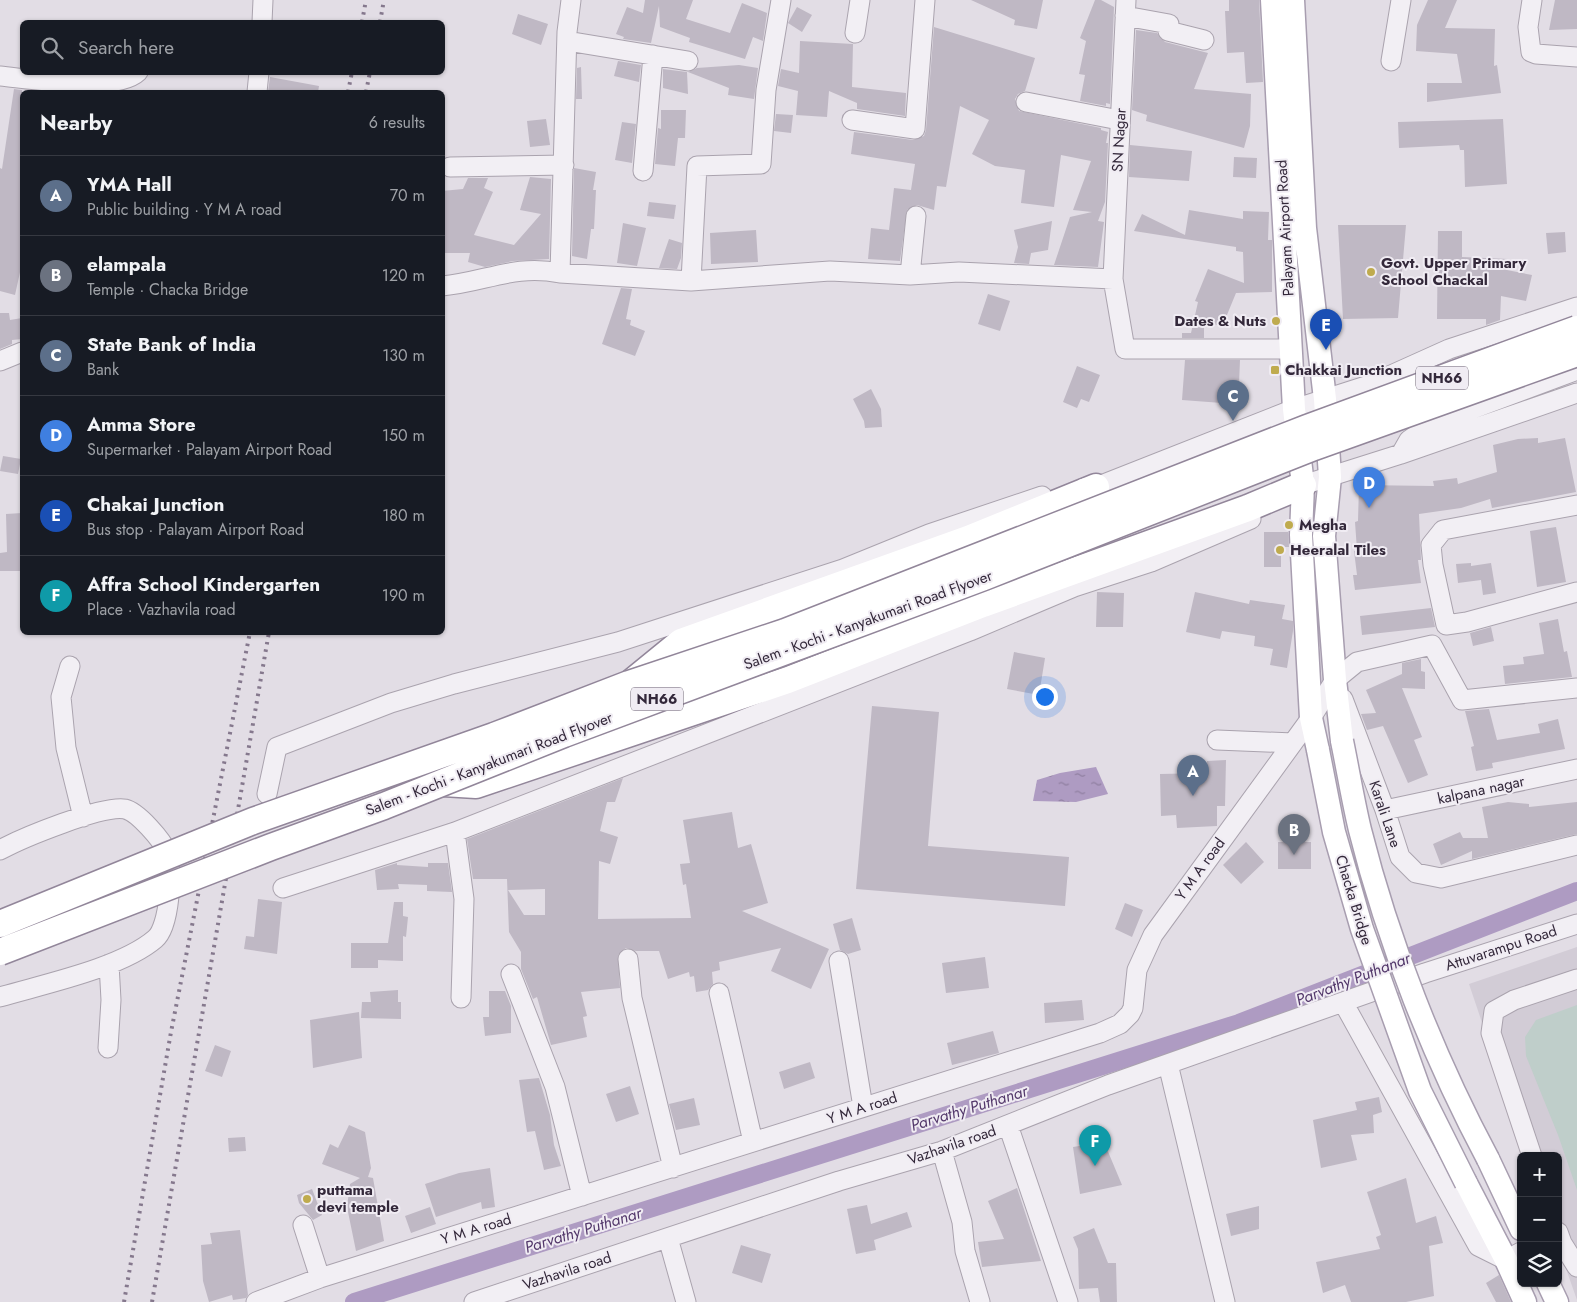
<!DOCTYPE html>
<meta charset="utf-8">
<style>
body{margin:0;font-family:Jost,sans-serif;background:#20242c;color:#f1f3f6}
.controls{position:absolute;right:15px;bottom:15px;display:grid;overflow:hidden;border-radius:8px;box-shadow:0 1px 4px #0004}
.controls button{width:45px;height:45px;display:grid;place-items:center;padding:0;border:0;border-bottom:1px solid #363941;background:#171b24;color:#f1f3f6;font:25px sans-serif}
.you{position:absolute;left:1044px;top:696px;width:18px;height:18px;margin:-12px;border:4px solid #fff;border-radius:50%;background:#1a73e8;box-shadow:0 0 0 8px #1a73e833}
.badge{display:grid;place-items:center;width:32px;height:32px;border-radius:50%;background:#db2777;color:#fff;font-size:16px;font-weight:700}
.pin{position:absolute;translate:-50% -41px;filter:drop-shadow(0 1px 2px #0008)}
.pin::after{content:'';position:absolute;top:26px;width:18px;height:15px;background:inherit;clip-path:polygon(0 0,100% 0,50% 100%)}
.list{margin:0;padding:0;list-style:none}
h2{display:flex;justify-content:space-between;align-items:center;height:65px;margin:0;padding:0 20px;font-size:21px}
h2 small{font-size:16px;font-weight:400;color:#9ea1a6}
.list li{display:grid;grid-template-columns:32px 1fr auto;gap:15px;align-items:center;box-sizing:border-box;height:80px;padding:0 20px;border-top:1px solid #363941}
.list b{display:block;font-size:19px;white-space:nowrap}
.list p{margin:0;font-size:16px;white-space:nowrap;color:#9ea1a6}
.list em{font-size:16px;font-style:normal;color:#9ea1a6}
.icon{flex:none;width:28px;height:28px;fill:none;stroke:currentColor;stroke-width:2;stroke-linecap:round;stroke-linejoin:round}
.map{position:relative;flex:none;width:1577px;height:1302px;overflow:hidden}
.search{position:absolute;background:#171b24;box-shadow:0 1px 4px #0004;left:20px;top:20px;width:425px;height:55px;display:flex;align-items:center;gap:12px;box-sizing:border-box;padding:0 18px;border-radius:8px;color:#9ea1a6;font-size:19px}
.panel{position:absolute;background:#171b24;box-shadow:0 1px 4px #0004;left:20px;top:90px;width:425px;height:545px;border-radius:8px}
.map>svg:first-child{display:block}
.built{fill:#d2ccd6}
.green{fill:#bfceca}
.water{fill:url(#water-ripples)}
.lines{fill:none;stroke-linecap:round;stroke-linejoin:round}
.canal{stroke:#ae9bc2;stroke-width:18}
.building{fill:#bfb8c4;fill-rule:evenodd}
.minor-casing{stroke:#aaa3ae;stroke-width:21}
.major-casing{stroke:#a89eb0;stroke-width:25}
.highway-casing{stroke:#92869a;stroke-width:29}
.minor{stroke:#f2eff4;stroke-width:19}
.major{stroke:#fff;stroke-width:22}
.highway{stroke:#fff;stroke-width:26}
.rail{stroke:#85788d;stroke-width:4;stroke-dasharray:2.5 5;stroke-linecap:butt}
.major-bridge-casing{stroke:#a89eb0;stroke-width:25;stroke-linecap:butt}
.highway-bridge-casing{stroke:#92869a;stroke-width:29;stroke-linecap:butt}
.major-bridge{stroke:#fff;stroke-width:22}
.highway-bridge{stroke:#fff;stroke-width:26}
.poi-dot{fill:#bfab4e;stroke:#f0ecf3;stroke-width:2}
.labels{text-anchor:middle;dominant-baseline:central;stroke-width:4;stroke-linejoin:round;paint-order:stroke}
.shield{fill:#f0ecf3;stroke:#6c6372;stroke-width:1}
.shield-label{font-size:14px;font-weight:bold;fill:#33283a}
.street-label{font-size:15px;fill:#33283a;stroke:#f0ecf3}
.poi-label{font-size:15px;font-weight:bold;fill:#33283a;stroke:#f0ecf3;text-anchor:start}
.water-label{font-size:16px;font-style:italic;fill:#52376a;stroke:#f0ecf3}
</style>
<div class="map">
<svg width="1577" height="1302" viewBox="0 0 1577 1302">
<defs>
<pattern id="water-ripples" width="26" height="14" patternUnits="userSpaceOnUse" patternTransform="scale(1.25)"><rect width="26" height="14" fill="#ae9bc2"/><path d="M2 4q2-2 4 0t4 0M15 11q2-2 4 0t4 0" fill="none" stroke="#8e7e9f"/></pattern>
</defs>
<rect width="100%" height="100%" fill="#e2dde5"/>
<path class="built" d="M1577,947V1300L1558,1246V1156H1527L1469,984Z"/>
<path class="green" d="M1577,1005V1190L1558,1135L1526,1056L1525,1037L1536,1020Z"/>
<path class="water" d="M1096,767L1108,794L1076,802L1033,801L1037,780L1060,773Z"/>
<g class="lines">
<path class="canal" d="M354,1302L1239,1023L1577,891"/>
</g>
<path class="building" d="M645,0H693L686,19L730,33L742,3L767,13L763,41L753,37L745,59L689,42L690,38L660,27L659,6L651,43L623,39L624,37L616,34L627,7L643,13Z
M971,0H1043L1037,29L1014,25L1015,20Z
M1095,0H1101L1114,7L1110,104L1106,103V106L1080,101L1085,75L1079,74L1086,41L1080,38Z
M1229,0H1259L1263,82L1246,83L1244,52L1227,53L1225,11H1229Z
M1428,0H1457L1445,28L1495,29L1494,66L1497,65L1501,93L1427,102V83H1462L1457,54L1416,51L1417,25Z
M1555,0H1577V29L1549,30Z
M797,7L812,15L802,32L788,23Z
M518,14L548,24L541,45L512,34Z
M934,27L1035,58L1025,91L1018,94L1015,99L1019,111L1101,128V130L1108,132L1106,143H1108L1105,202L1098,221L1104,222L1098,267L1054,265L1070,217L1092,212L1073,210L1091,161L1061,155L1054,207L1021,203L1025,170L995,166L972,154L989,120L960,106L946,187L937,186L934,210L917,205L907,210L900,261L868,259L871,228L889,230L894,188L911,190L915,164L851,154L854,132L913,140L924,136L926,130Z
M1136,30L1157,33L1165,42L1208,53L1194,89L1251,94L1250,126L1244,148L1146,121L1147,115L1132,110Z
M800,41L853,44L852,87L906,93L905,116L857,109V103L829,91L827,117L796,115L798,91L778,86L781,69L799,73Z
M618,61L641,65L639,82L614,76Z
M739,65L758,68L754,99L728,95L729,88L688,72L697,68Z
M581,67L582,99H576L577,68Z
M663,69L687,72L688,94L663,88Z
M270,77L319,86L318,92H268Z
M14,89L22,90V263L15,295L0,291V168L2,169Z
M661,110H686L685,138H678L675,166L655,164L658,128L661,129Z
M776,114L793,115L791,133L774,131Z
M546,119L550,145L530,147L527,121Z
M1503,119L1507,184L1465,187L1464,150H1460L1459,145L1399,148L1398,122Z
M622,122L636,124L632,163L615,160Z
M1130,145L1192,151L1189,181L1129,177Z
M1234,157L1257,158L1256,178L1233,177Z
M574,168L596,172L593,190H596L594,229H591L587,259L572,256Z
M530,177L551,179L549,259L513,261L485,267L468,262L470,253H442V191L463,189L468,178H488L484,188L493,192L474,235L514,245L541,214L520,210Z
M649,202L676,205L674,219L647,216Z
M1189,210L1243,219V211L1269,212L1268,240H1272V292L1236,293L1222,327L1204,320V338H1182V333H1191L1198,302L1195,301L1208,269L1244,283L1243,252L1236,251V247L1134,231L1142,214L1185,235Z
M1052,221L1048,250L1031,253L1029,264L1014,263L1018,247L1014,230Z
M623,223L646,228L637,266L617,263Z
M1338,225H1406L1398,318L1343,319Z
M756,230L758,262L711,264L710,233Z
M1438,231H1462V257L1508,259L1507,270L1532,275L1526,301L1501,296L1500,320L1486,325V319H1437Z
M1565,232L1566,252L1548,254L1546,233Z
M669,239L682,243L681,258L677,269L659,268Z
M621,288L632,289L626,319L631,320L630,325L645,331L635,356L602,344Z
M988,294L1010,301L1000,331L978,324Z
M0,313H9L10,320L22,318V339L12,340V344L0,349Z
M1185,360H1240L1239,384L1223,383L1222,403L1182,400Z
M1077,366L1100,375L1089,402L1081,399L1077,408L1063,402Z
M871,389L881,409L882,427L865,428L864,421L853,399Z
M1538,438V443L1565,438L1576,492L1492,508L1490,499L1461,508L1419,514L1421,560H1418L1421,583L1355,590L1353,575H1357L1354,551L1357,550L1355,522L1358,521L1359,485L1434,486L1433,481L1457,478L1458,484L1497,472L1493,445L1518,439Z
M3,456L21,459L18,474L0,471Z
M22,513V571H0V553L7,552L6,514Z
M1556,527L1566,582L1537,587L1530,531Z
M1264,532H1288L1289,547H1281V567H1264Z
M1471,563V566L1491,563L1496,593L1483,595L1481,580L1458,583L1456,564Z
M1097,592L1124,593L1123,627H1096Z
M1195,592L1249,604L1250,600L1285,605L1282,619L1293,621V631L1287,668L1270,665L1273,649L1254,646L1255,636L1222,631L1220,639L1186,632Z
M1431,608L1435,627L1362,635L1360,616Z
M1558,619L1564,652L1567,651L1572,677L1505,684L1503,666L1524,664L1523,657L1544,654L1539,623Z
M1491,627L1494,641L1473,646L1470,633Z
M1014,652L1045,658L1039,695L1007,689Z
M1421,659V671L1425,672V689L1402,688L1422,737L1414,740L1428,775L1408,783L1383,726L1367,730L1361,714L1376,713L1366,690L1402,674V663Z
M872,706L939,712L928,846L1069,857L1065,906L856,889Z
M1489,709L1497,740L1540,733L1538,724L1558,719L1565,749L1492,763L1493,768L1476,771L1471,747L1474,746L1465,711Z
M1226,760L1225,806H1217V826L1177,828L1176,815L1161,816L1160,774L1207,773V761Z
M623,778L615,802H607L600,831L618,837L610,864L599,861L598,919L691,918L686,884L683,885L680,864L690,863L683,820L732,812L738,848L751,844L768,903L742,911L829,949L811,989L771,971L781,948L719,962L720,970L712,972L713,984L708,990L696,992L694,976L690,977L689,972L668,979L659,951H636L626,948L618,955L620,988L581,992L587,1016L583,1017L587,1037L551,1045L537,997L533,999L521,969V952L509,932L507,879H473L467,839ZM545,889V915H524L508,890Z
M1508,802L1529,804V807L1577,802V834L1472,859V851L1441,865L1433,844L1460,832L1463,838H1488L1482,807Z
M1246,842L1264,862L1241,884L1223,865Z
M1278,842H1311V869H1278Z
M397,863V865L428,867V863H448L452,892L427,891V885L398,884L399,889L377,890L375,870Z
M258,899L282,902L277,954L244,949L246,936L254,937Z
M394,902H403V916L408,917L406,937L403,936V961L378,960V968H351V943H388Z
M1125,903L1143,910L1132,937L1115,929Z
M852,918L861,950L848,954L840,950L833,924Z
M985,957L989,988L946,993L942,963Z
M398,990V1002H401V1019L361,1018L362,1002H371L370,992Z
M489,991H505L511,1006V1033L485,1036L483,1017H489Z
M1082,1000L1084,1020L1045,1023L1044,1003Z
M359,1012L362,1058L313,1068L310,1020Z
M993,1031L999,1053L952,1065L947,1043Z
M215,1045L231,1051L222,1077L205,1071Z
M810,1062L815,1078L784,1089L779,1072Z
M539,1078L550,1115L554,1145L561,1166L544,1170L535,1131L527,1132L519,1080Z
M630,1086L639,1114L616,1122L606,1094Z
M1379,1097L1382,1112L1373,1115L1374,1133L1351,1135L1357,1160L1321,1168L1313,1120L1357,1110L1355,1102Z
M694,1098L700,1125L676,1130L669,1104Z
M349,1125L365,1132L371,1168L368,1177L373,1178L384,1241L356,1251L347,1207L350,1184L360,1178L322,1164L330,1144L338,1148Z
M245,1137L246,1151L229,1152L228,1138Z
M1104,1142L1122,1185L1080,1194L1073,1147Z
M490,1168L495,1207L482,1209L481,1202L436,1217L425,1184L459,1173Z
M1406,1178L1416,1223L1436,1216L1443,1243L1429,1246L1434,1296L1406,1302H1351L1345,1285L1323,1293L1316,1262L1380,1249L1376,1237L1381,1235L1367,1192Z
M1017,1188L1041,1261L982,1267L978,1242L1004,1239L988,1201Z
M312,1189L322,1215L313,1220L299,1203L297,1195Z
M867,1205L871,1224L907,1212L912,1227L874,1240L876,1250L856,1254L847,1209Z
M1259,1206V1229L1231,1236L1226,1214Z
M430,1207L436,1224L411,1233L405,1216Z
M1094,1228L1108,1263H1116L1117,1302H1100L1098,1288L1079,1289L1078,1249L1073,1237Z
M240,1230L248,1295L246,1298L233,1300L232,1295L209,1302L203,1281L201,1245L212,1244L210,1233Z
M741,1245L771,1254L762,1283L732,1273Z
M1499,1275L1511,1302H1496L1486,1283Z"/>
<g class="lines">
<g class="minor-casing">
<path id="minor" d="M571,0L567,32L560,273L691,281L830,271L910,275L959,272L1113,279
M1126,0L1113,279L1125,349H1291
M1532,0L1528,27L1531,52L1536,54L1577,57
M1125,16L1169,24L1168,31L1204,40
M262,22L263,0
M855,33L860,0
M567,41L688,61
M1391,61L1401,0
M0,76C31,79 116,93 138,72
M257,92L259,72
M1026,102L1119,120
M852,120L915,129L925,0
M450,167L564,165
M643,171L653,55
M910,275L916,216
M691,281L697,166L761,164L766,90L781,0
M442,286C486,282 514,264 560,273
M0,361L22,352
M1401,454L1409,440L1432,424L1577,370
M1303,485L1401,454L1577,393
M1084,488L1096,487L1294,409L1369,385L1449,349L1577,307
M1577,505L1443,530L1431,545L1433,565L1446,625L1467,622L1577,592
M70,666L61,697L66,748L83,817
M1343,699L1385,810L1400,857L1416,873L1441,878L1577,845
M1217,740L1293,743
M267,794L277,747L391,703L454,684L618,642L843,569L929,534L1042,496
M1385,810L1577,769
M455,832L464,899L461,998
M0,850C22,838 102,805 125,809C138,812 162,840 167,852C173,869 170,927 155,939C121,968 44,984 0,997
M283,888L455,832L970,631L1074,587L1151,562L1251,519
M628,959L632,998L673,1168
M839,961L863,1107
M511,974L555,1087L582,1196
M719,993L753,1142
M1343,1002L1478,1246L1506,1260L1521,1252
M108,1048L111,1000L109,964
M1168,1064L1225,1302
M1008,1125L1068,1302
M942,1151L962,1222L965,1251L980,1302
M1532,1156L1491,1033L1494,1011L1514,1000L1577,979
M303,1225L320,1278
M1558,1232L1562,1243L1577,1267
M668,1238L686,1302
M256,1302L320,1278L1100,1033L1120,1024L1130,1014L1133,1008L1137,970L1153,935L1311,718L1335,680L1357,662L1432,645L1462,700L1577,688
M474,1302L839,1181L942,1151L1108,1085L1425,973L1577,924"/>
</g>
<g class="major-casing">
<path id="major" d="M1272,0L1294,409L1303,485L1301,535L1311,718L1318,750
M1293,0L1305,228L1325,399L1330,477L1324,536L1335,680L1342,741
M1488,1159L1521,1229
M1466,1183L1506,1260L1525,1302
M1548,1283L1557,1302"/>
</g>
<g class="highway-casing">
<path id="highway" d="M632,682L681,642L968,539L1096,487
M443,783L476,785L788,680L983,604L1248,508L1303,485"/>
</g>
<use href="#minor" class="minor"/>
<use href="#major" class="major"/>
<use href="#highway" class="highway"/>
<path class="rail" d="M362,22L366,0
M380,22L384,0
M348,92L352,72
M366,92L370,72
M124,1302L171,1032L250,632
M152,1302L269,632"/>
<g class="major-bridge-casing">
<path id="major-bridge" d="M1342,741C1348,770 1353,801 1360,830C1388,942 1434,1058 1488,1159
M1318,750L1334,832L1362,929L1420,1091L1466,1183"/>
</g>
<g class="highway-bridge-casing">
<path id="highway-bridge" d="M0,924L253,821L494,736L629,684L785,632L1307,428L1577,329
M0,952L271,847L384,806L564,734L984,577L1314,447L1577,353"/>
</g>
<use href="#major-bridge" class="major-bridge"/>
<use href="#highway-bridge" class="highway-bridge"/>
</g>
<g class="poi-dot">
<circle cx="1371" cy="272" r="5"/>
<circle cx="1276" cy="321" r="5"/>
<rect x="1270" y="365" width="10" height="10" rx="2.5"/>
<circle cx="1289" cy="525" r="5"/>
<circle cx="1280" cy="550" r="5"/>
<circle cx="307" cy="1199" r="5"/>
</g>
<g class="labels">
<g class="shield">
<rect x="1416" y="366.5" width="52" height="23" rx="4"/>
<rect x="631" y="687.5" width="52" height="23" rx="4"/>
</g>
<g class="shield-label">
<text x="1442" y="378">NH66</text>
<text x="657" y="699">NH66</text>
</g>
<g class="street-label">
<text transform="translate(1119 140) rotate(-87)">SN Nagar</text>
<text transform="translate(1285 228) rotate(-93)">Palayam Airport Road</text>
<text transform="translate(868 620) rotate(-20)">Salem - Kochi - Kanyakumari Road Flyover</text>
<text transform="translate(489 764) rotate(-21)">Salem - Kochi - Kanyakumari Road Flyover</text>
<text transform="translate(1481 790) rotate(-12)">kalpana nagar</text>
<text transform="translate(1385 814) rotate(71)">Karali Lane</text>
<text transform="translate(1200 869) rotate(-54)">Y M A road</text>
<text transform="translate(1354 900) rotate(73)">Chacka Bridge</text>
<text transform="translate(1501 948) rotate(-18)">Attuvarampu Road</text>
<text transform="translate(862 1108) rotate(-18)">Y M A road</text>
<text transform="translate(952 1145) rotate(-19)">Vazhavila road</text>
<text transform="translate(476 1229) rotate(-17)">Y M A road</text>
<text transform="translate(567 1271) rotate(-18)">Vazhavila road</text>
</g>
<g class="poi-label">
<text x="1381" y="263">Govt. Upper Primary<tspan x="1381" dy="17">School Chackal</tspan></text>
<text x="1266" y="321" text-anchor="end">Dates &amp; Nuts</text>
<text x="1285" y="370">Chakkai Junction</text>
<text x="1299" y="525">Megha</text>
<text x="1290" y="550">Heeralal Tiles</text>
<text x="317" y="1190">puttama<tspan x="317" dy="17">devi temple</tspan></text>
</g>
<g class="water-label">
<text transform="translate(1353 979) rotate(-21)">Parvathy Puthanar</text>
<text transform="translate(969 1108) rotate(-17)">Parvathy Puthanar</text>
<text transform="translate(583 1230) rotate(-17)">Parvathy Puthanar</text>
</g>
</g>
</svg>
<div class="controls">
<button>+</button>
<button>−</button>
<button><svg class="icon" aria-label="layers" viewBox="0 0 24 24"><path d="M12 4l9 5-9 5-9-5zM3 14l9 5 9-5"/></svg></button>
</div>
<div class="you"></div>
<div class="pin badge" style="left:1193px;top:796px;background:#5c6f8a">A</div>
<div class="pin badge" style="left:1294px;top:855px;background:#6b7280">B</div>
<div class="pin badge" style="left:1233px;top:421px;background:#5c6f8a">C</div>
<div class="pin badge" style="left:1369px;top:508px;background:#3f7fe0">D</div>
<div class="pin badge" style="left:1326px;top:350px;background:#1a4fb4">E</div>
<div class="pin badge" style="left:1095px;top:1166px;background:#0f9aa8">F</div>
<div class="search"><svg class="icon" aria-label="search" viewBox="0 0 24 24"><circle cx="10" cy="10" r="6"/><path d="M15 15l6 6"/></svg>Search here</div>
<section class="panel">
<h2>Nearby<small>6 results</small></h2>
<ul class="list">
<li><span class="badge" style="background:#5c6f8a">A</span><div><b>YMA Hall</b><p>Public building · Y M A road</p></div><em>70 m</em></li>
<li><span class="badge" style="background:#6b7280">B</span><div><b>elampala</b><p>Temple · Chacka Bridge</p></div><em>120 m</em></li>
<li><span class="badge" style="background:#5c6f8a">C</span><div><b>State Bank of India</b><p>Bank</p></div><em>130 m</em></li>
<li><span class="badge" style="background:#3f7fe0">D</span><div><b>Amma Store</b><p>Supermarket · Palayam Airport Road</p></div><em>150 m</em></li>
<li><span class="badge" style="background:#1a4fb4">E</span><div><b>Chakai Junction</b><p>Bus stop · Palayam Airport Road</p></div><em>180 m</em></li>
<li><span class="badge" style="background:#0f9aa8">F</span><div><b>Affra School Kindergarten</b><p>Place · Vazhavila road</p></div><em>190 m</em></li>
</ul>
</section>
</div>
